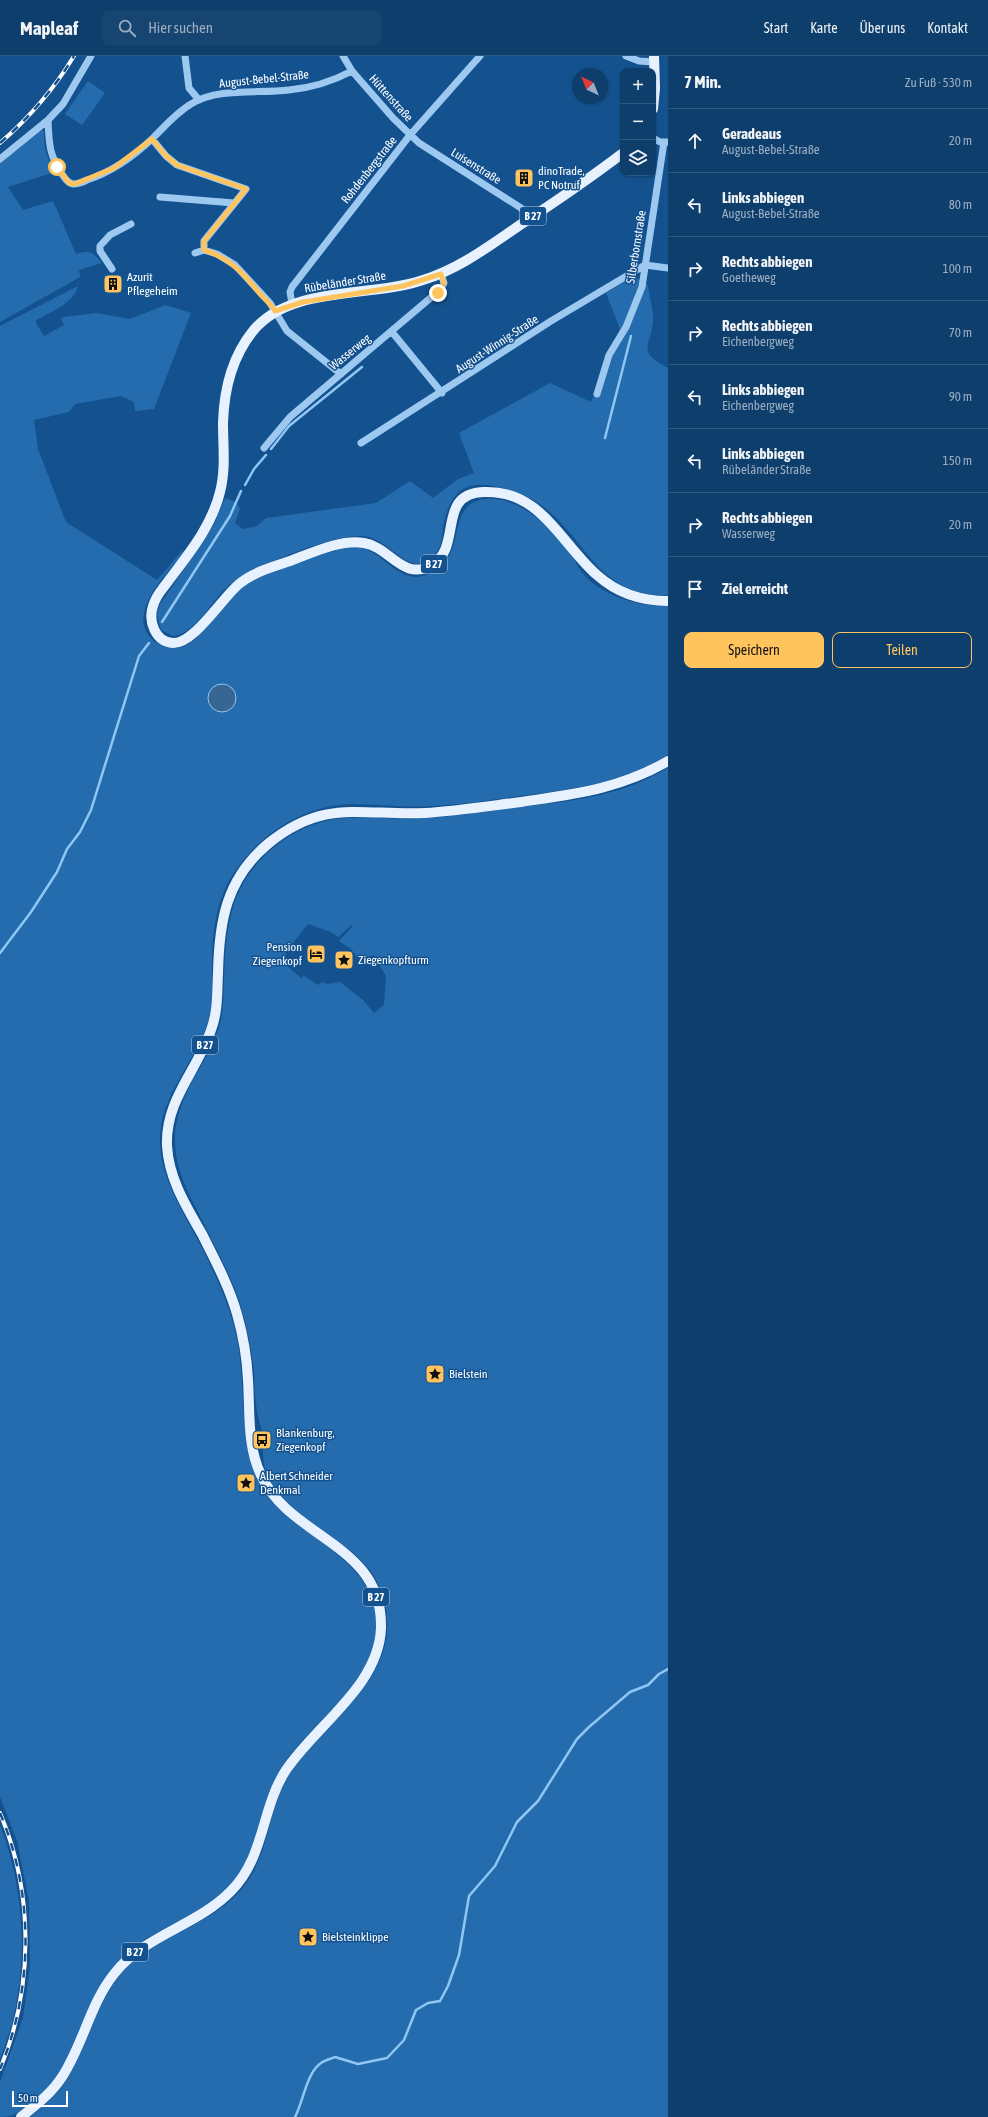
<!DOCTYPE html>
<html lang="de">
<meta charset="utf-8">
<style>
body{margin:0;font-family:"Asap Condensed",sans-serif;background:#174571;color:#f1f3f6}
.controls{position:absolute;right:12px;top:12px;display:grid;overflow:hidden;border-radius:8px;box-shadow:0 1px 3px #0004}
.controls button{width:36px;height:36px;display:grid;place-items:center;padding:0;border:0;border-bottom:1px solid #2e577e;background:#0e3e6b;color:#f1f3f6;font:20px sans-serif}
.compass{position:absolute;left:572px;top:12px;width:36px;height:36px;border-radius:50%;background:#0e3e6b;box-shadow:0 1px 3px #0004;rotate:317deg}
.scale{position:absolute;left:12px;bottom:10px;width:56px;box-sizing:border-box;padding-left:4px;border:2px solid #fff;border-top:0;font-size:11px;line-height:14px;white-space:nowrap;color:#fff;-webkit-text-stroke:3px #13528f;paint-order:stroke}
.stop{position:absolute;width:12px;height:12px;margin:-9px;border:3px solid #ffc45e;border-radius:50%;background:#fff}
.stop.end{background:#ffc45e;border-color:#fff;box-shadow:0 1px 4px #0008}
.list{margin:0;padding:0;list-style:none}
h2{display:flex;justify-content:space-between;align-items:center;height:52px;margin:0;padding:0 16px;font-size:17px}
h2 small{font-size:13px;font-weight:400;color:#9baec1}
.list li{display:grid;grid-template-columns:26px 1fr auto;gap:12px;align-items:center;box-sizing:border-box;height:64px;padding:0 16px;border-top:1px solid #2e577e}
.list b{display:block;font-size:15px;white-space:nowrap}
.list p{margin:0;font-size:13px;white-space:nowrap;color:#9baec1}
.list em{font-size:13px;font-style:normal;color:#9baec1}
.actions{display:flex;gap:8px;padding:12px 16px}
.actions a{flex:1;padding:9px 0;border:1px solid #ffc45e;border-radius:8px;text-align:center;font-size:14px;color:#ffc45e}
.actions .main{background:#ffc45e;color:#111}
.icon{flex:none;width:22px;height:22px;fill:none;stroke:currentColor;stroke-width:2;stroke-linecap:round;stroke-linejoin:round}
.map{position:relative;flex:none;width:668px;height:2061px;overflow:hidden}
header{display:flex;align-items:center;gap:24px;box-sizing:border-box;height:56px;padding:0 20px;background:#0e3e6b;border-bottom:1px solid #2e577e}
header strong{font-size:19px}
nav{display:flex;gap:22px;margin-inline-start:auto;font-size:14px}
.search{width:280px;height:36px;background:#174571;display:flex;align-items:center;gap:10px;box-sizing:border-box;padding:0 14px;border-radius:8px;color:#9baec1;font-size:15px}
main{display:flex}
aside{flex:1;background:#0e3e6b}
.map>svg:first-child{display:block}
.green{fill:#256cae;fill-rule:evenodd}
.water{fill:#386692;stroke:#8fc6f4}
.lines{fill:none;stroke-linecap:round;stroke-linejoin:round}
.stream{stroke:#8fc6f4;stroke-width:2.5}
.minor{stroke:#9dc9f1;stroke-width:7}
.major{stroke:#e8f2ff;stroke-width:10}
.rail-casing{stroke:#fff;stroke-width:4}
.rail{stroke:#13528f;stroke-width:2.5;stroke-dasharray:8;stroke-linecap:butt}
.route{stroke:#ffc45e;stroke-width:5}
.labels{text-anchor:middle;dominant-baseline:central;stroke-width:3;stroke-linejoin:round;paint-order:stroke}
.shield{fill:#13528f;stroke:#b8cbdd;stroke-width:1}
.shield-label{font-size:11px;font-weight:bold;fill:#fff}
.street-label{font-size:12px;fill:#fff;stroke:#13528f}
.poi-label{font-size:12px;fill:#fff;stroke:#13528f;text-anchor:start}
</style>
<header>
<strong>Mapleaf</strong>
<div class="search"><svg class="icon" aria-label="search" viewBox="0 0 24 24"><circle cx="10" cy="10" r="6"/><path d="M15 15l6 6"/></svg>Hier suchen</div>
<nav><a>Start</a><a>Karte</a><a>Über uns</a><a>Kontakt</a></nav>
</header>
<main>
<div class="map">
<svg width="668" height="2061" viewBox="0 0 668 2061">
<rect width="100%" height="100%" fill="#13528f"/>
<path class="green" d="M88,25L105,37L82,69L65,58Z
M41,74L44,75C44,92 46,101 55,116L8,131L23,154L53,145L76,198C90,194 93,196 102,207L79,214L80,221L0,266V106Z
M633,220L648,229C649,240 654,255 653,266C650,292 636,295 668,312V539C599,541 589,487 545,452C533,442 517,436 502,432C464,422 450,436 443,471C442,477 442,487 439,492C436,499 428,504 421,507C403,512 385,481 363,480C335,478 281,502 253,513C242,519 232,526 223,535C210,549 193,579 173,580L161,574L157,559L160,548L205,483L215,466L225,442L236,446L240,453L235,467L243,473L257,470L266,462L376,447L410,425L433,442L458,423L474,417L459,377L550,327L591,346L620,273L606,237Z
M78,230C74,247 51,256 36,264L37,269L44,280L64,269L61,263L64,261L96,257L130,263L165,249L191,257L154,353L135,355L134,346L121,340L75,348L69,356L34,364L38,393L66,466L157,524L182,495L184,496C168,517 123,559 154,585C162,591 173,594 182,591C200,586 224,546 240,533C259,517 313,501 337,494C344,492 352,490 360,491C383,496 399,529 426,519C472,502 442,447 486,443C522,440 554,475 573,502C577,508 580,515 585,520C605,541 640,551 668,550V699C620,728 573,733 519,740C490,744 461,749 431,750C405,752 379,748 353,748C307,749 265,774 238,811C215,842 212,877 212,913C212,930 213,946 209,962C197,1006 158,1039 160,1088C162,1128 187,1161 204,1196C217,1222 229,1249 236,1278C247,1324 237,1390 262,1431C294,1483 384,1502 376,1578C370,1631 308,1669 281,1712C256,1751 260,1801 225,1835C194,1864 149,1873 119,1904C87,1938 81,1987 54,2024C46,2035 36,2042 26,2050C16,2058 12,2061 0,2061V2026L23,1962L30,1910L29,1845L17,1785L0,1741V270Z
M668,712V2061H30C42,2051 55,2041 64,2028C87,1994 94,1950 121,1918C153,1880 206,1872 239,1836C271,1802 266,1752 292,1715C322,1672 384,1629 387,1575C392,1487 303,1483 269,1423C261,1408 264,1393 262,1376C260,1367 257,1358 256,1348C254,1333 255,1316 252,1301C250,1285 246,1269 242,1254C233,1223 217,1195 203,1166C190,1140 176,1117 175,1086C174,1041 206,1011 219,971C224,956 223,940 224,924C226,872 229,830 271,794C324,748 365,766 426,762C455,761 483,755 512,752C569,745 617,742 668,712ZM308,868L331,876L338,881L353,868L352,871L339,885L351,893L360,905L373,899L386,920L384,949L374,957L363,944L340,926L327,928L322,926L318,929L304,920L301,922L287,910L285,890L293,887Z
M0,1769C23,1828 28,1897 14,1959C11,1974 5,1989 0,2003Z"/>
<path class="water" d="M208 642a14 14 0 1 1 28 0a14 14 0 1 1-28 0Z"/>
<g class="lines">
<path class="stream" d="M605,382L631,280
M271,393L289,370L362,311
M245,429L254,413L266,399
M162,566L230,460L241,435
M0,897L31,856L57,816L67,793L80,776L91,754L139,600L149,587
M295,2061C303,2046 307,2016 321,2007C325,2004 331,2003 335,2001L358,2008L387,2002L404,1984L416,1954L428,1947L440,1945L448,1930L459,1899L469,1840L495,1810L517,1766L538,1745L577,1683L589,1671L630,1636L648,1629L659,1618L668,1613"/>
<path class="minor" d="M185,0L189,32L199,44
M343,0L352,15L393,62L419,87L521,152L530,162
M626,0L639,5L654,6
M48,64C49,87 49,99 62,118C65,122 67,127 73,128C77,128 83,126 87,124C112,116 134,100 153,82C165,70 176,57 191,48C219,31 258,38 289,34C311,32 333,25 352,15
M653,82L660,86H668
M152,83L166,100L177,109L246,133L204,185V194
M0,103L48,64L63,48L91,0
M160,141L234,147
M195,197L204,194L217,198L235,209L270,247L287,275L341,318
M645,209L668,212
M112,213L100,195V190L110,179L131,168
M292,248L290,236L292,231L410,79L480,0
M392,276L442,337
M597,338L609,299L626,271L642,231L664,86
M361,387L551,265L645,209
M264,392L290,361L441,233L444,227L441,218"/>
<path class="major" d="M653,53L655,32L654,0
M623,97C590,122 555,146 520,169C489,190 459,213 423,224C370,242 290,229 253,275C232,301 224,334 223,367C223,390 226,413 220,436C211,473 185,502 163,532C159,537 155,543 153,550C148,565 155,586 173,587C194,588 222,542 239,528C254,516 272,511 290,505C312,497 340,483 364,487C390,491 403,526 432,509C463,491 436,438 483,436C541,433 561,488 597,519C617,537 642,545 668,545
M21,2061C36,2049 51,2038 62,2021C83,1989 90,1948 114,1918C144,1879 197,1870 231,1835C265,1801 261,1752 286,1714C316,1669 379,1630 381,1572C383,1487 290,1483 261,1419C247,1390 250,1356 248,1324C247,1302 243,1279 237,1258C229,1230 215,1204 202,1178C186,1150 169,1123 167,1090C165,1044 197,1015 211,974C218,956 217,936 218,917C219,866 226,822 269,787C325,742 361,760 425,757C457,755 489,750 521,746C574,738 620,733 668,705"/>
<g class="rail-casing">
<path id="rail" d="M0,87C29,62 54,33 74,0
M0,1757C34,1837 34,1932 0,2013"/>
</g>
<use href="#rail" class="rail"/>
</g>
<g class="lines">
<path class="route" d="M57,111L69,127L75,128L114,112L152,83L166,100L177,109L246,133L204,185V194C230,202 244,218 261,239C266,244 271,248 275,255L303,246L403,230L441,218L444,227L438,237"/>
</g>
<defs>
<g id="building-square" transform="scale(1)"><rect x="-9" y="-9" width="18" height="18" rx="4" fill="#ffc45e" stroke="#13528f"/><path d="M-4-6H4V6H1V3H-1V6H-4ZM-2.5-4.3h1.7v1.8h-1.7ZM.8-4.3h1.7v1.8H.8ZM-2.5-1h1.7V.8h-1.7ZM.8-1h1.7V.8H.8Z" fill="#111"/></g>
<g id="hotel-square" transform="scale(1)"><rect x="-9" y="-9" width="18" height="18" rx="4" fill="#ffc45e" stroke="#13528f"/><path d="M-6-4.5h1.5V1H6V5H4.5V3h-9V5H-6ZM-4 0a1.8 1.8 0 1 1 3.6 0ZM.5 0V-2.5h3Q6-2.5 6 0Z" fill="#111"/></g>
<g id="sight-square" transform="scale(1)"><rect x="-9" y="-9" width="18" height="18" rx="4" fill="#ffc45e" stroke="#13528f"/><path d="M0-6L1.8-2.2L6-1.7L2.9 1.2L3.7 5.4L0 3.3L-3.7 5.4L-2.9 1.2L-6-1.7L-1.8-2.2Z" fill="#111"/></g>
<g id="bus-square" transform="scale(1)"><rect x="-9" y="-9" width="18" height="18" rx="4" fill="#ffc45e" stroke="#13528f"/><path d="M-5-6H5V4H4V6H2V4H-2V6H-4V4H-5ZM-3.5-4V0h7V-4ZM-3.5 1.2v1.5H-2V1.2ZM2 1.2v1.5H3.5V1.2Z" fill="#111"/></g>
</defs>
<g fill-rule="evenodd">
<use href="#building-square" x="524" y="122"/>
<use href="#building-square" x="113" y="228"/>
<use href="#hotel-square" x="316" y="898"/>
<use href="#sight-square" x="344" y="904"/>
<use href="#sight-square" x="435" y="1318"/>
<use href="#bus-square" x="262" y="1384"/>
<use href="#sight-square" x="246" y="1427"/>
<use href="#sight-square" x="308" y="1881"/>
</g>
<g class="labels">
<g class="shield">
<rect x="520" y="151" width="26" height="18" rx="3"/>
<rect x="421" y="499" width="26" height="18" rx="3"/>
<rect x="192" y="980" width="26" height="18" rx="3"/>
<rect x="363" y="1532" width="26" height="18" rx="3"/>
<rect x="122" y="1887" width="26" height="18" rx="3"/>
</g>
<g class="shield-label">
<text x="533" y="160">B 27</text>
<text x="434" y="508">B 27</text>
<text x="205" y="989">B 27</text>
<text x="376" y="1541">B 27</text>
<text x="135" y="1896">B 27</text>
</g>
<g class="street-label">
<text transform="translate(264 23) rotate(-6)">August-Bebel-Straße</text>
<text transform="translate(391 42) rotate(48)">Hüttenstraße</text>
<text transform="translate(476 110) rotate(32)">Luisenstraße</text>
<text transform="translate(369 114) rotate(-52)">Rohdenbergstraße</text>
<text transform="translate(636 191) rotate(-81)">Silberbornstraße</text>
<text transform="translate(345 226) rotate(-9)">Rübeländer Straße</text>
<text transform="translate(497 288) rotate(-33)">August-Winnig-Straße</text>
<text transform="translate(350 296) rotate(-39)">Wasserweg</text>
</g>
<g class="poi-label">
<text x="538" y="115">dinoTrade,<tspan x="538" dy="14">PC Notruf</tspan></text>
<text x="127" y="221">Azurit<tspan x="127" dy="14">Pflegeheim</tspan></text>
<text x="302" y="891" text-anchor="end">Pension<tspan x="302" dy="14">Ziegenkopf</tspan></text>
<text x="358" y="904">Ziegenkopfturm</text>
<text x="449" y="1318">Bielstein</text>
<text x="276" y="1377">Blankenburg,<tspan x="276" dy="14">Ziegenkopf</tspan></text>
<text x="260" y="1420">Albert Schneider<tspan x="260" dy="14">Denkmal</tspan></text>
<text x="322" y="1881">Bielsteinklippe</text>
</g>
</g>
</svg>
<div class="controls">
<button>+</button>
<button>−</button>
<button><svg class="icon" aria-label="layers" viewBox="0 0 24 24"><path d="M12 4l9 5-9 5-9-5zM3 14l9 5 9-5"/></svg></button>
</div>
<svg class="compass" viewBox="-18 -18 36 36"><path d="M0-13l5 13h-10z" fill="#e53935"/><path d="M0 13l5-13h-10z" fill="#9baec1"/></svg>
<div class="scale">50 m</div>
<div class="stop" style="left:57px;top:111px"></div>
<div class="stop end" style="left:438px;top:237px"></div>
</div>
<aside>
<h2>7 Min.<small>Zu Fuß · 530 m</small></h2>
<ul class="list">
<li><svg class="icon" aria-label="ahead" viewBox="0 0 24 24"><path d="M12 20V5M6 11l6-6 6 6"/></svg><div><b>Geradeaus</b><p>August-Bebel-Straße</p></div><em>20 m</em></li>
<li><svg class="icon" aria-label="left" viewBox="0 0 24 24"><path d="M17 20v-9H6M10 6l-5 5 5 5"/></svg><div><b>Links abbiegen</b><p>August-Bebel-Straße</p></div><em>80 m</em></li>
<li><svg class="icon" aria-label="right" viewBox="0 0 24 24"><path d="M7 20v-9h11M14 6l5 5-5 5"/></svg><div><b>Rechts abbiegen</b><p>Goetheweg</p></div><em>100 m</em></li>
<li><svg class="icon" aria-label="right" viewBox="0 0 24 24"><path d="M7 20v-9h11M14 6l5 5-5 5"/></svg><div><b>Rechts abbiegen</b><p>Eichenbergweg</p></div><em>70 m</em></li>
<li><svg class="icon" aria-label="left" viewBox="0 0 24 24"><path d="M17 20v-9H6M10 6l-5 5 5 5"/></svg><div><b>Links abbiegen</b><p>Eichenbergweg</p></div><em>90 m</em></li>
<li><svg class="icon" aria-label="left" viewBox="0 0 24 24"><path d="M17 20v-9H6M10 6l-5 5 5 5"/></svg><div><b>Links abbiegen</b><p>Rübeländer Straße</p></div><em>150 m</em></li>
<li><svg class="icon" aria-label="right" viewBox="0 0 24 24"><path d="M7 20v-9h11M14 6l5 5-5 5"/></svg><div><b>Rechts abbiegen</b><p>Wasserweg</p></div><em>20 m</em></li>
<li><svg class="icon" aria-label="arrive" viewBox="0 0 24 24"><path d="M6 21V4h12l-3 4 3 4H6"/></svg><div><b>Ziel erreicht</b></div></li>
</ul>
<div class="actions"><a class="main">Speichern</a><a>Teilen</a></div>
</aside>
</main>
